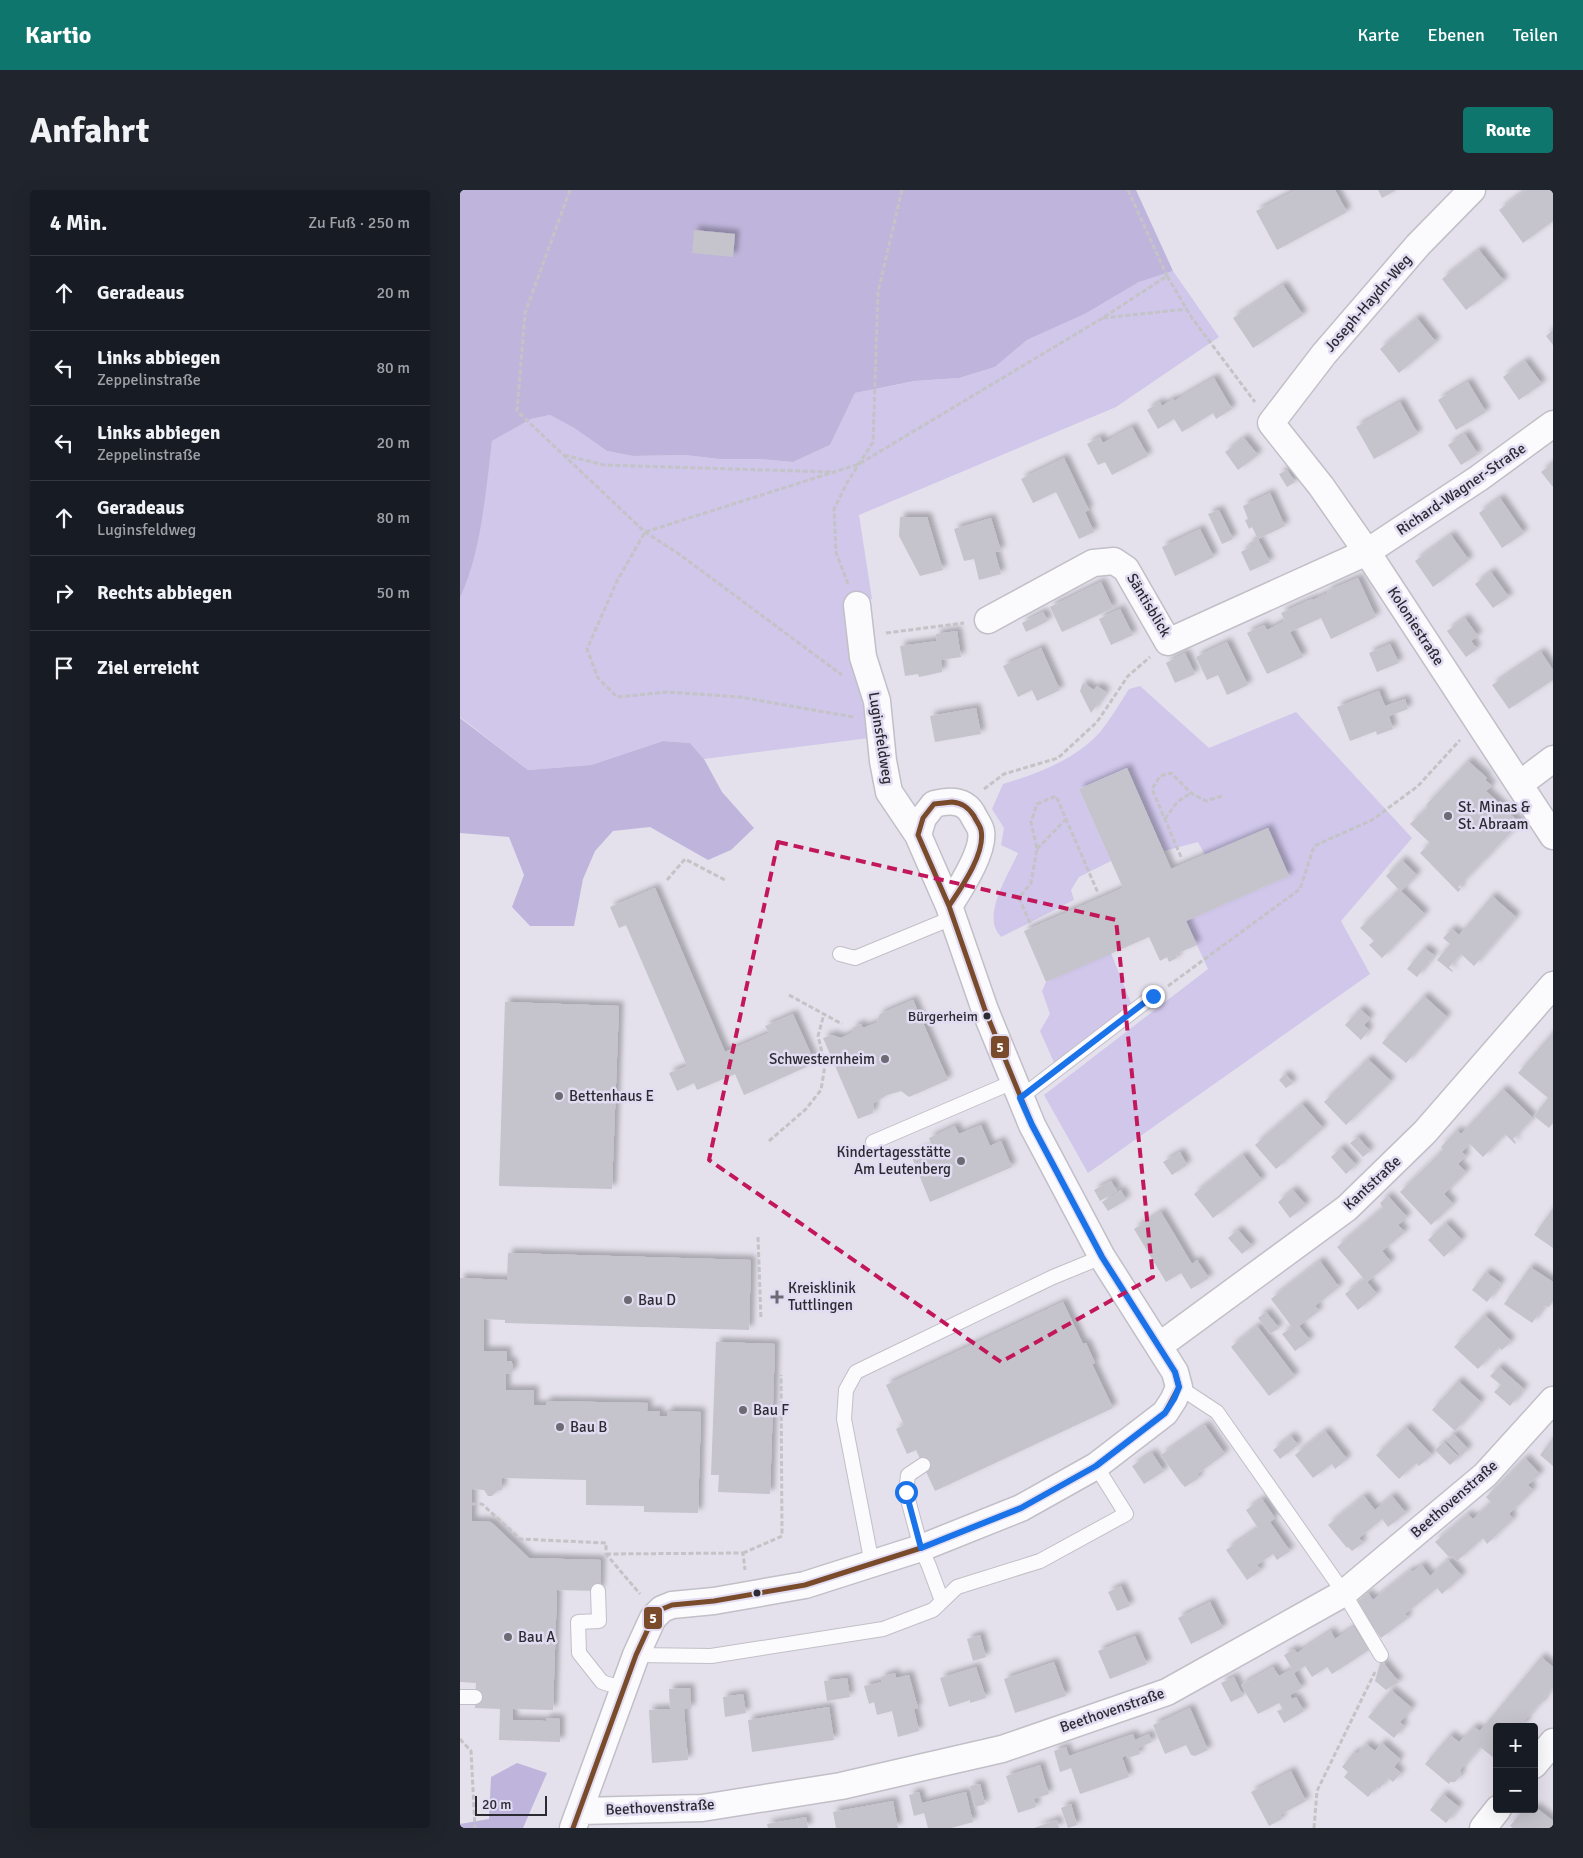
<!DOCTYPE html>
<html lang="de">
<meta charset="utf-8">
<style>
body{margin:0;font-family:Signika,sans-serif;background:#20242c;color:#f1f3f6}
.controls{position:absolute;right:15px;bottom:15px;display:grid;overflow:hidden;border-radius:5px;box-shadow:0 5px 20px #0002}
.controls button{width:45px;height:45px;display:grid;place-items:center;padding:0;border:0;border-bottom:1px solid #363941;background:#171b24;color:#f1f3f6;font:25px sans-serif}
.scale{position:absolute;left:15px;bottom:12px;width:72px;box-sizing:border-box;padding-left:5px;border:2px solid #2c2a32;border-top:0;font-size:14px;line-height:18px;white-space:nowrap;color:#2c2a32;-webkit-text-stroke:4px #e1dcf1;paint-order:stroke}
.stop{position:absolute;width:15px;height:15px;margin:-11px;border:4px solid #1a73e8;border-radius:50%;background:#fff}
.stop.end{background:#1a73e8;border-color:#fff;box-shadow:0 1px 5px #0008}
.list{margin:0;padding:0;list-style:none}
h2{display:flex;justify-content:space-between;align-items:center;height:65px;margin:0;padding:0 20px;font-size:21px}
h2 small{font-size:16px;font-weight:400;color:#9ea1a6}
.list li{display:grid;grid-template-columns:32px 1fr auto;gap:15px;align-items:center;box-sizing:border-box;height:75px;padding:0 20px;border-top:1px solid #363941}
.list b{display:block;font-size:19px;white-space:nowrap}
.list p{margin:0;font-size:16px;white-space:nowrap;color:#9ea1a6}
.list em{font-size:16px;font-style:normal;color:#9ea1a6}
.icon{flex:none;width:28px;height:28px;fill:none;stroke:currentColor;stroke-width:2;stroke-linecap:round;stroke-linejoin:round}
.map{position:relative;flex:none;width:1093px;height:1638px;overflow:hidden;border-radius:5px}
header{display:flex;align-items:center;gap:30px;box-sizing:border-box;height:70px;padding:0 25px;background:#0f766e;color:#fff}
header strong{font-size:24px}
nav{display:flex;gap:28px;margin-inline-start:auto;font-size:18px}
.intro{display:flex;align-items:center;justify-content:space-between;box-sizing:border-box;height:120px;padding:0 30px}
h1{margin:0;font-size:35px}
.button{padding:12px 22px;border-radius:5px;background:#0f766e;color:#fff;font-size:18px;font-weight:700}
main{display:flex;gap:30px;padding:0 30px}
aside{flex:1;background:#171b24;border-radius:5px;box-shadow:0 5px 20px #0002}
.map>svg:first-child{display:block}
.green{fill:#d0c7eb}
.forest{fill:#bfb5dc}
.building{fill:#c5c3cc;filter:url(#shadow)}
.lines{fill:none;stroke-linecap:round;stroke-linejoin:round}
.lane-casing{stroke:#c1bfc7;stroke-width:16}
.street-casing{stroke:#c1bfc7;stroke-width:29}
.path{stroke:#c4c3c6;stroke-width:3;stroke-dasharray:5 2.5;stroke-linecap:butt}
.lane{stroke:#fbfafc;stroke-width:14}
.street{stroke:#fbfafc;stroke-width:26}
.bus-1-casing{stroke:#e1dcf1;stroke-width:9}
.bus-1{stroke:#7a4b2a;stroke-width:5}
.route{stroke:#1a73e8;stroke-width:6}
.marked{fill:none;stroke:#c2185b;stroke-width:4;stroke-dasharray:10 6;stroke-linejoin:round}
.poi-dot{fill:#6c6a73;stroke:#e1dcf1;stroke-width:2}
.bus-dot{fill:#2c2a32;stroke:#e1dcf1;stroke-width:2}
.labels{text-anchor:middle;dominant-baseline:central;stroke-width:5;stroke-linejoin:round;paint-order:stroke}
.bus-label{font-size:14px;fill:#2c2a32;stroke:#e1dcf1;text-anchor:end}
.street-label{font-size:15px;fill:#2c2a32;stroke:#e1dcf1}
.poi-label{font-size:15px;fill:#2c2a32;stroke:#e1dcf1;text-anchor:start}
.line-badge{stroke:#e1dcf1;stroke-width:2}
.badge-label{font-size:14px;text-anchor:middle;font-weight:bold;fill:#fff}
</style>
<header>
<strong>Kartio</strong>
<nav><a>Karte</a><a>Ebenen</a><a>Teilen</a></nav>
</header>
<div class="intro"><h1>Anfahrt</h1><a class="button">Route</a></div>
<main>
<aside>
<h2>4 Min.<small>Zu Fuß · 250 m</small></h2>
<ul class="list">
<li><svg class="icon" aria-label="ahead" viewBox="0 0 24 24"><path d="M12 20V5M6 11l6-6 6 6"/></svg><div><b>Geradeaus</b></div><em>20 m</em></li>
<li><svg class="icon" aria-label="left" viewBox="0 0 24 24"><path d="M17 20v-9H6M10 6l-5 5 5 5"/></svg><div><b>Links abbiegen</b><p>Zeppelinstraße</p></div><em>80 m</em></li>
<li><svg class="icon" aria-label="left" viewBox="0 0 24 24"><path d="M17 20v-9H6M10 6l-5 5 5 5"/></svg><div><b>Links abbiegen</b><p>Zeppelinstraße</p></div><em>20 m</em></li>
<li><svg class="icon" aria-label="ahead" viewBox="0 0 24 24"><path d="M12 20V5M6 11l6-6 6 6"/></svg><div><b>Geradeaus</b><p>Luginsfeldweg</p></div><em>80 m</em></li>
<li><svg class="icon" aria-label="right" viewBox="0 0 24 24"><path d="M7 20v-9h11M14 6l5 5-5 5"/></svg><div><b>Rechts abbiegen</b></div><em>50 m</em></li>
<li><svg class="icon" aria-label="arrive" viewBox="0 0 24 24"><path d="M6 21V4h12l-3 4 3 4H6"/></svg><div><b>Ziel erreicht</b></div></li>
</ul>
</aside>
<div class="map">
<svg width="1093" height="1638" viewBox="0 0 1093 1638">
<defs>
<filter id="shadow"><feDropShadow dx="4.5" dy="-4.5" stdDeviation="2.5" flood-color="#0004"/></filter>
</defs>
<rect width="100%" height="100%" fill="#e4e1ec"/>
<path class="green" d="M713,81L759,147L656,217L399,325L412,409L384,416L409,548L244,569L230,553L203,551L131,575L68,580L0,527V408C21,365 25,299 32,251L71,229L90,225L114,238L147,261L173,266L225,265L259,269H298L333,272L370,255L395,203L456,191L499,188L535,177L567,150L625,124L679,92Z
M680,496L749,558L836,522L952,648L881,731L910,784L628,983L584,905L748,779L726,731L829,686L808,638L745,665L738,652L704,661L667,578L619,599L651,671L619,687L611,700L614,710L541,747C539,744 536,741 535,737C528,716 549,683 558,663L541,655L544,638L532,619L543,594C577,584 617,569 641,541C651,528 660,513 669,499Z
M651,763L673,818L596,877L580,841L590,824L582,801L586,792Z"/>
<path class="forest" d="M0,0H676L713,81L679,92L625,124L567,150L535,177L499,188L455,191L395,203L370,255L333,272L298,269H259L225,265L173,266L147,261L114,238L90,225L71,229L32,251C26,299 21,365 0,408Z
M0,528L68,580L131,575L203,551L230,553L244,569L262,602L294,638L271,660L248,670L190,637L153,641L135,661L123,689L114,736H70L52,717L64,685L49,647L0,643Z
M57,1573L87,1583L63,1638H0V1634L29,1629L31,1587Z"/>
<path class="building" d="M836,0H875L887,22L817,60L796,21Z
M918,0H936L922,8Z
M1066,0H1091L1093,3V31L1063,53L1039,20Z
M234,40L275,44L273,67L232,63Z
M1019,60L1044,91L1006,120L982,89Z
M823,95L843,125L793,158L773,128Z
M957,128L976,152L939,183L920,159Z
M1093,140V155L1086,146Z
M1065,171L1082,194L1059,210L1043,187Z
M754,188L772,219L756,229L753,223L722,242L714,229L698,239L687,220L700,212L702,216L713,209L714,211Z
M1008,192L1026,222L996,240L978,210Z
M940,212L958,244L914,269L896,237Z
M672,237L688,266L652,285L645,272L638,275L627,254L640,247L643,253Z
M1005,244L1018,264L1001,275L988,255Z
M784,248L798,265L778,280L765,262Z
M604,268L629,320L625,322L634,342L619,349L596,302L573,313L561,289Z
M1093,273V297L1081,282Z
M827,280L835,292L827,297L819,284Z
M810,303L825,336L798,349L810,372L790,381L781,362L790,357L789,353L798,349L792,337L789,339L785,330L788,329L783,316Z
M1040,308L1064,343L1042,358L1019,323Z
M759,320L773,349L762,354L748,324Z
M440,327H467L483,380L460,386L439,346Z
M531,328L541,361L535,362L541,384L519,390L514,369L504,371L494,339Z
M740,339L754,367L715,386L702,357Z
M991,345L1009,370L973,397L955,371Z
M1031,382L1049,407L1033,418L1015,394Z
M898,388L916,427L871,449L861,428L830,442L843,467L807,484L787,443L804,435L807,440L825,431L821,423L852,409L853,410L868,403L867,401L874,398Z
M641,392L653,418L602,442L590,417Z
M660,419L673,445L651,455L639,429Z
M583,422L588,431L566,442L562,433Z
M1005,428L1018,446L1011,451L1017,459L1006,467L987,441Z
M497,441L501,467L481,470L482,482L459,487L458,484L445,486L440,456L477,451L476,444Z
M767,452L788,495L767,505L758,485L747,490L736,467Z
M930,454L939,473L917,482L909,463Z
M581,458L600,500L577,511L572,500L558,507L543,476Z
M1081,462L1093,480V490L1049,519L1032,495Z
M725,463L735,484L715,493L706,473Z
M623,493L634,500L637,496L646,502L631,523L620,501Z
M919,501L925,516L945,509L948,519L929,526L933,539L917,545L916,541L890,551L877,517Z
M516,518L521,544L475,552L470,526Z
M1008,571L1027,588L1025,590L1032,596L1026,601L1062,635L1060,637L1058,635L998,697L1001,699L998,702L960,663L970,653L950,634L968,617L966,615Z
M667,578L711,679L808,638L829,686L726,731L737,755L716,764L717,768L709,772L707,767L700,771L689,747L586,792L564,741L663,698L619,599Z
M942,670L957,685L941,701L965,724L922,768L909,755L914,751L900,738L939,700L926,686Z
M195,698L265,862L309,843L305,836L333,824L355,873L284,905L275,884L237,900L234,893L217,901L209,883L227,876L166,735L159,738L150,717Z
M1032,706L1056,727L1014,776L1001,764L989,777L993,781L992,782L977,770L990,754L983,748L992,739L999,745Z
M964,758L974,765L957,787L947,779Z
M964,806L987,827L946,873L922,853Z
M453,810L488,890L449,907L441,901L427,905L414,913L413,923L398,929L363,848L372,845L381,848L394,842L392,838L401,834L403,838L416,833L420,824Z
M45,812L159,816L152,999L39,996Z
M900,819L910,828L904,835L909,840L901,850L885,835Z
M1093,842V933L1089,938L1074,926L1088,908L1058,883Z
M908,869L931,891L886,935L864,912Z
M825,884L833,893L826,898L819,890Z
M1043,899L1073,928L1053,949L1056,952L1055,954L1045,944L1023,967L1010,954L1002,962L1006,966L998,974L1006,982L984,1004L993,1014L971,1035L940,1002L983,960L981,957L997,940L1001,944Z
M842,914L863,938L816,979L795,955Z
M521,935L530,956L541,951L552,977L470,1012L451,965L472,956L469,948L495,936L499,944Z
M898,947L910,961L903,967L890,953Z
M881,958L896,975L886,984L871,967Z
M720,962L727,975L712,985L703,972Z
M783,965L802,990L753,1028L734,1004Z
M651,991L657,1001L640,1011L634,1000Z
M661,1000L666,1010L648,1021L642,1012Z
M833,1000L846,1015L830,1028L818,1012Z
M928,1006L947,1027L938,1035L945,1042L922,1061L931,1072L907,1092L917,1104L898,1120L885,1104L904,1089L877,1057L923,1018L920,1013Z
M1093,1018V1058L1074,1045Z
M701,1022L732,1074L737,1070L749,1088L731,1099L721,1083L706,1092L674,1039Z
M986,1033L1002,1050L984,1067L968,1050Z
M778,1040L792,1056L782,1064L768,1048Z
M48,1063L291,1070L289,1140L45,1133V1130L24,1129V1161H47V1171H51L53,1175V1181L50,1184H46V1200H74V1215H86V1211L188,1213L187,1221H200L199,1226H207V1221L241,1222L238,1323L184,1322V1316L126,1315V1290L42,1288V1300H38L32,1306H28L24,1300L12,1299V1331L31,1332L69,1368L141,1370L140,1401L97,1400L93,1520L53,1519V1530L86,1531V1528L100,1529V1552L39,1550L40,1519L15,1518L16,1493L0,1492V1088L47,1090Z
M860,1071L879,1097L855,1116L859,1121L839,1136L850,1150L835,1161L822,1144L832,1137L811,1109Z
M1070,1077L1093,1092V1111L1089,1117L1084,1116L1072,1133L1044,1114Z
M1026,1082L1041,1093L1027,1112L1012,1100Z
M603,1112L623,1154L626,1153L635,1173L632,1174L653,1218L475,1301L456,1260L447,1264L436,1239L444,1235L426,1195Z
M806,1122L819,1138L810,1144L798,1128Z
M1025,1125L1051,1151L1042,1160L1039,1157L1018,1179L994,1157Z
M797,1136L835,1186L809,1206L771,1157Z
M256,1152L315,1154L310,1304L258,1302L259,1285H251Z
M1039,1177L1064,1199L1050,1216L1034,1202L1041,1195L1030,1186Z
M998,1191L1021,1212L995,1241L972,1220Z
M745,1235L765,1264L737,1284L739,1288L725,1297L721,1293L701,1265Z
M946,1237L972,1265L959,1276L956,1273L939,1289L916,1265Z
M865,1241L887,1269L875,1279L872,1274L853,1288L835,1265Z
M994,1244L1008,1259L1001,1266L986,1250Z
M831,1246L838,1255L820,1269L813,1260Z
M1093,1248V1276L1080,1265Z
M984,1252L999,1267L990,1275L975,1260Z
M692,1263L704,1281L684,1294L672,1276Z
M1065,1268L1080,1284L1068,1295L1073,1300L1049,1324L1053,1329L1027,1354L1023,1348L997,1371L992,1366L990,1368L975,1352L1008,1324L1013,1329L1022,1321L1031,1312L1026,1307Z
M904,1306L915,1320L932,1306L946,1323L928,1337L922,1329L899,1348L903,1353L892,1361L888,1357L887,1358L868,1335Z
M802,1309L815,1328L810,1332L830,1361L817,1370L813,1364L797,1375L801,1380L787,1390L766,1360L798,1338L786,1320Z
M988,1370L1002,1386L982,1404L977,1398L945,1424L948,1428L921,1448L895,1413L908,1403L913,1410L951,1380L952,1382L962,1375L970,1386Z
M661,1396L670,1416L657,1421L648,1402Z
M750,1412L763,1438L731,1454L718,1428Z
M894,1437L909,1460L872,1484L867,1477L852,1487L845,1476L834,1483L842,1498L830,1505L832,1509L836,1507L844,1521L824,1533L817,1521L823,1519L819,1513L798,1524L781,1495L813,1477L819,1486L832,1479L824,1465L834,1459L837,1463L871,1441L875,1449Z
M520,1445L526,1467L513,1471L507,1449Z
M675,1446L687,1474L650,1489L638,1461Z
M1081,1467L1093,1477V1497L1083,1509L1082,1513L1078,1515L1065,1530V1535L1059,1537H1037V1564L1034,1568L1020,1557L1000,1580L1001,1585L995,1592H990L989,1594L965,1574L990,1545L999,1552L1014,1537L1020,1541Z
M921,1470L939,1492L926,1500L915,1491Z
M594,1472L606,1506L555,1523L544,1489Z
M516,1477L526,1508L510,1513V1510L489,1517L480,1488Z
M435,1483L436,1488L449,1485L458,1518L454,1519L459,1541L438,1547L432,1521L417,1525L414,1512L409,1514L404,1496L422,1492L421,1487Z
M774,1487L783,1506L771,1512L761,1493Z
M387,1488L390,1507L367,1511L364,1491Z
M230,1498L231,1519H224L228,1570L192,1573L189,1520L210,1519L209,1499Z
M931,1500L952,1518L940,1532L944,1536L934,1548L908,1527Z
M283,1504L286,1523L265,1527L263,1507Z
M369,1517L374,1550L292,1562L288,1530Z
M730,1518L748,1560L735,1566L731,1565L726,1555L705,1564L693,1535Z
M673,1544L675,1550L689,1544L692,1552L678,1558L680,1564L668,1568L667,1565L662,1567L669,1587L620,1604L611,1578L600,1582L594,1561L606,1557L609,1566Z
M922,1553L940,1569L934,1577L941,1583L933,1592L928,1588L919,1599L917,1597L908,1607L884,1587L888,1582L882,1577L894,1562L897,1564L906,1554L915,1561Z
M580,1575L589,1604L574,1609L576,1617L558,1623L546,1586Z
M831,1581L846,1611L820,1625L822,1629L809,1636L791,1602Z
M520,1594L525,1614L515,1617L510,1596Z
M459,1602L462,1613L506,1602L513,1632L491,1638H468L464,1623L454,1626L449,1605Z
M983,1604L999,1617L986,1633L970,1620Z
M433,1611L438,1638H376L373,1622Z
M611,1614L617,1635L608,1638L601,1618Z
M1074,1616L1093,1631V1638H1053L1050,1636L1064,1619H1074Z
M346,1627L348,1638H308L307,1634Z
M597,1630L599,1638H574Z"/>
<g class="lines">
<g class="lane-casing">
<path id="lane" d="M380,764L395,768L492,728
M560,908L693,806
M413,952L553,892
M719,1197L757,1222L884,1403L921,1465
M463,1275L448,1285L446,1302L461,1358L469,1376L482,1411
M412,1374L384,1229L386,1200L396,1182L593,1087L642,1067
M138,1401L139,1431L118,1432L119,1463L142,1492L164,1499
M176,1465L251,1466L423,1439L473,1420L497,1397L580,1371L666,1324L636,1276
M0,1507H15"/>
</g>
<g class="street-casing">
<path id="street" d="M1012,0L958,55L864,164L811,233L861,296L907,362L1093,646
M528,430L633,373L654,371L666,379L708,452L907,362L1019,288L1093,234
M1060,594L1093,569
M458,645L463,628L474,614C490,610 506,609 514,627C516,631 520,636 521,641C525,661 499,700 489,716
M699,1156L887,1018L965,942L1093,795
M1074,1575L1093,1552
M120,1621L242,1618L381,1596L542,1559L707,1502L884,1403L1025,1285L1093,1210
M113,1638L176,1465L193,1428L202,1419L212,1415L254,1411L345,1395L461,1358L561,1318L636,1276L705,1223L714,1209L719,1197L715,1182L642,1067L572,935L525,820L489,716L458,645L429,602L423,571L417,511L403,467L397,415
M1023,1638L1038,1619"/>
</g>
<path class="path" d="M110,0L65,123L57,221L185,342L219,364L382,485
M668,0L707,86
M643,128L727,119
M104,265L144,275L371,282
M388,394L376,362L374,319L388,291L413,252L418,102L442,0
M426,443L504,433
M393,527L280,507L207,502L157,507L138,488L127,459L157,391L185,342L399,274L641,129L707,86L732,128L795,212
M524,599L544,584L598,568L637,532L668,486L690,467
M705,629L717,612L731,603
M577,659L606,629
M721,667L692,599L700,586L711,583L731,603L746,611L762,606
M207,690L225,669L265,690
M570,733L559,708L571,693L577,659L571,632L577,614L596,606L638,703
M708,796L840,699L854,656L912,630L958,596L1000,550
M329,805L382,834
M309,951L346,919L361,900L365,875L358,846L364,824
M298,1047L301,1129
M12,1314H22L60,1349L146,1353V1364L180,1404
M283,1363L322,1346L321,1185
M146,1364L283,1363L285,1380
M0,1549L11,1561L15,1638
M854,1638L857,1601L915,1482"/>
<use href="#lane" class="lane"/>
<use href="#street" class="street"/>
<g class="bus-1-casing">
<path id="bus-1" d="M492,612C502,613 508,617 514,626C516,631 520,635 521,640C526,663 501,698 489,716L458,645L463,628L474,614Z
M113,1638L176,1465L193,1428L202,1419L212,1415L254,1411L345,1395L461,1358L561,1318L636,1276L705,1223L719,1197L715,1182L642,1067L572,935L525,820L489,716"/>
</g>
<use href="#bus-1" class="bus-1"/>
</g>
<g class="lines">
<path class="route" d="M446,1302L461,1358L561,1318L636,1276L705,1223L714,1209L719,1197L715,1182L642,1067L572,935L560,908L693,806"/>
</g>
<path class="marked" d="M318,652L656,730L693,1087L541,1172L249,970Z"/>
<g class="poi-dot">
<circle cx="988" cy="626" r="5"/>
<circle cx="425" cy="869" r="5"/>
<circle cx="99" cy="906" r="5"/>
<circle cx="501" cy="971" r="5"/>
<path d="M314.5 1099.5h5v5h5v5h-5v5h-5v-5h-5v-5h5z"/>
<circle cx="168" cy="1110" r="5"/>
<circle cx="283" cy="1220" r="5"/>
<circle cx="100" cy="1237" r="5"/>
<circle cx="48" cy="1447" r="5"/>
</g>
<g class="bus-dot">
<circle cx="527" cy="826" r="4.5"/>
<circle cx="297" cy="1403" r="4.5"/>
</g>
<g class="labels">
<g class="bus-label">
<text x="518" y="826">Bürgerheim</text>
</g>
<g class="street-label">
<text transform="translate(908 113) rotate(-49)">Joseph-Haydn-Weg</text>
<text transform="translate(1001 299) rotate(-34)">Richard-Wagner-Straße</text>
<text transform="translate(689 415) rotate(59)">Säntisblick</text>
<text transform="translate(956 436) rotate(57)">Koloniestraße</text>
<text transform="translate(421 548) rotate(81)">Luginsfeldweg</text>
<text transform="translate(912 993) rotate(-43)">Kantstraße</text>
<text transform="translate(994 1309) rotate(-41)">Beethovenstraße</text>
<text transform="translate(652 1520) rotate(-19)">Beethovenstraße</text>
<text transform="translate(200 1617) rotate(-3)">Beethovenstraße</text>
</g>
<g class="poi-label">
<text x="998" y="617">St. Minas &amp;<tspan x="998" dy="17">St. Abraam</tspan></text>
<text x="415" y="869" text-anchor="end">Schwesternheim</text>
<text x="109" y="906">Bettenhaus E</text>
<text x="491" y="962" text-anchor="end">Kindertagesstätte<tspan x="491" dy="17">Am Leutenberg</tspan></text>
<text x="328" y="1098">Kreisklinik<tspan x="328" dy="17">Tuttlingen</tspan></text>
<text x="178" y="1110">Bau D</text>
<text x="293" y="1220">Bau F</text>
<text x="110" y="1237">Bau B</text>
<text x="58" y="1447">Bau A</text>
</g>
</g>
<g class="line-badge">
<rect x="530" y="845" width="20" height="24" rx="5" fill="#7a4b2a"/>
<rect x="183" y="1416" width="20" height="24" rx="5" fill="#7a4b2a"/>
</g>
<g class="badge-label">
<text x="540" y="862">5</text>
<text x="193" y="1433">5</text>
</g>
</svg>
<div class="controls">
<button>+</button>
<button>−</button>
</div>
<div class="scale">20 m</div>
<div class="stop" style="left:446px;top:1302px"></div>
<div class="stop end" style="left:693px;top:806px"></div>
</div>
</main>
